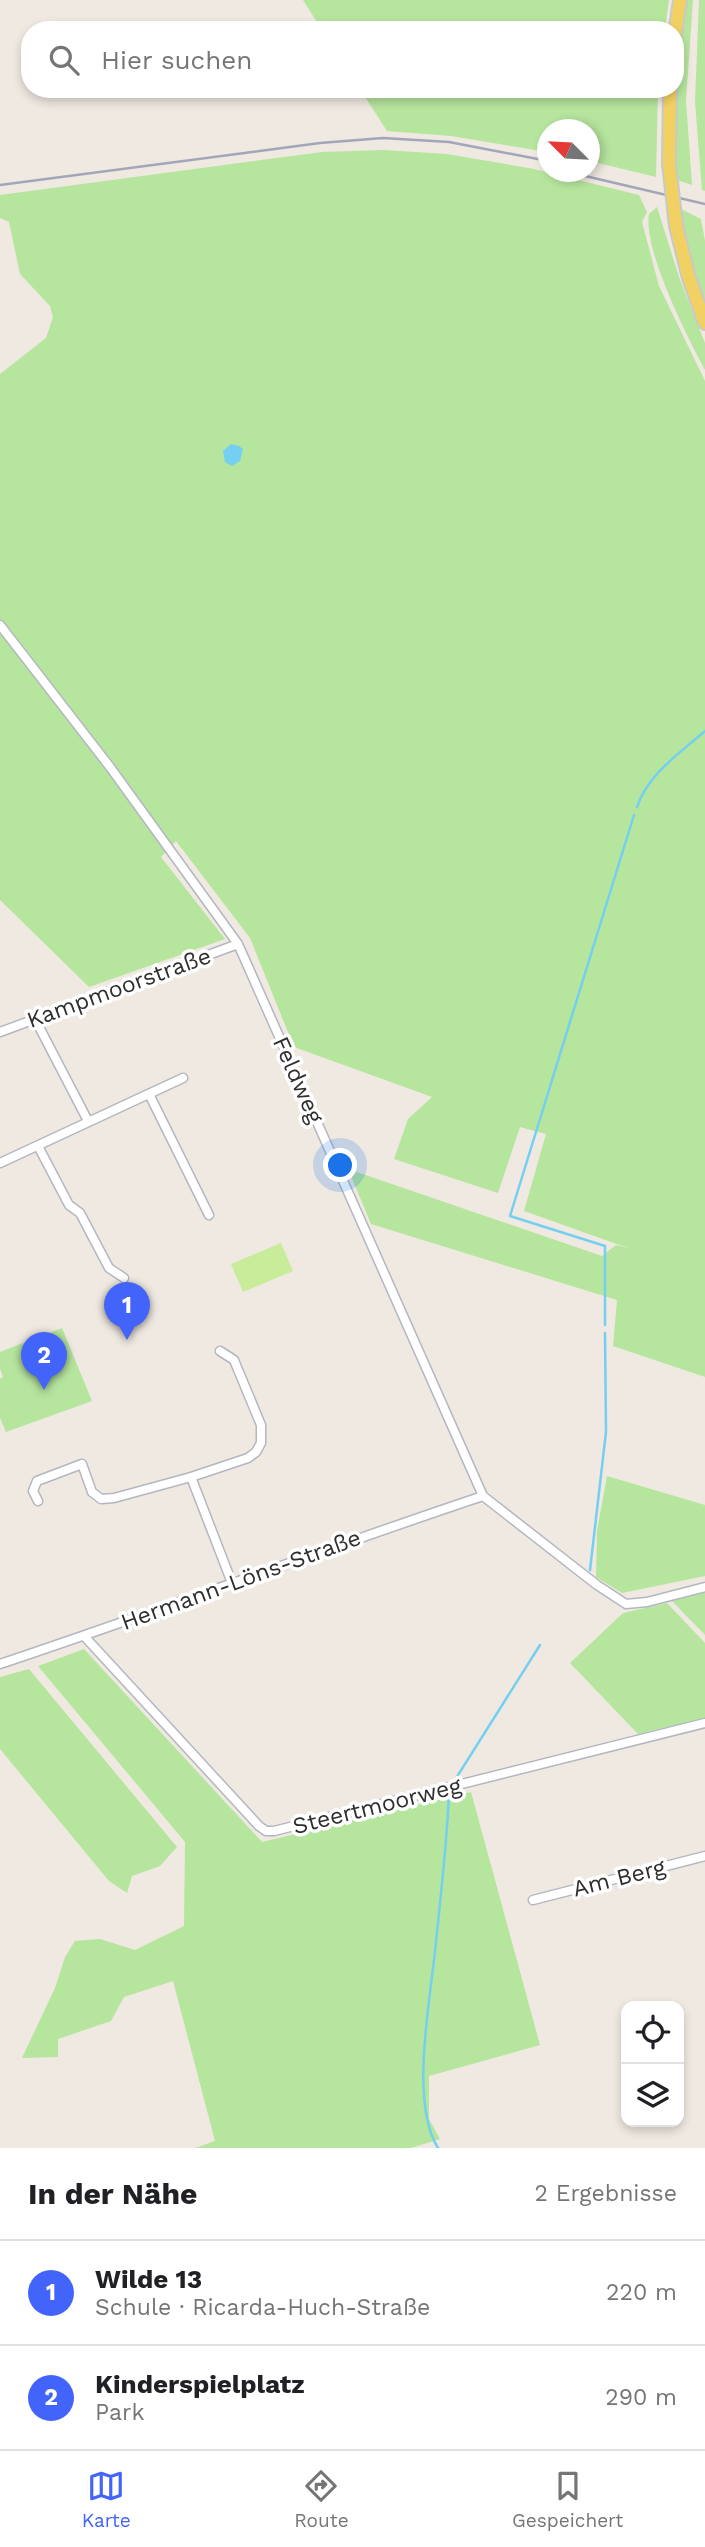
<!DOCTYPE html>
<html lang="de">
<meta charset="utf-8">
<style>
body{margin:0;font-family:"Work Sans",sans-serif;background:#f2f2f2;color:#202124}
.controls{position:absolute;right:21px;bottom:21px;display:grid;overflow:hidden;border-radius:14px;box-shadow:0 4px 10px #0003}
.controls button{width:63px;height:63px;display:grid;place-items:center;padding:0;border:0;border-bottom:2px solid #e0e0e0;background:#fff;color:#202124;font:35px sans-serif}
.compass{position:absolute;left:537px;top:119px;width:63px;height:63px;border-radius:50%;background:#fff;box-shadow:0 4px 10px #0003;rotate:294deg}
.you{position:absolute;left:341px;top:1166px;width:24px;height:24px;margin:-18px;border:5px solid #fff;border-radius:50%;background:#1a73e8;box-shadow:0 0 0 10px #1a73e833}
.badge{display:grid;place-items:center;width:46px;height:46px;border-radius:50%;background:#4264fb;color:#fff;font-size:23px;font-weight:700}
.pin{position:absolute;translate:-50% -58px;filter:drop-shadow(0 2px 4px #0008)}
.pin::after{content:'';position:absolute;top:37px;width:24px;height:21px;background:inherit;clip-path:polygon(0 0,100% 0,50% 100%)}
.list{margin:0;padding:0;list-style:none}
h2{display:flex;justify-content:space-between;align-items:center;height:91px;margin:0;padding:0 28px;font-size:30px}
h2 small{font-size:23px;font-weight:400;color:#757577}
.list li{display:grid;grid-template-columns:46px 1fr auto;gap:21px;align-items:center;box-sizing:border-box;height:105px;padding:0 28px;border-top:2px solid #e0e0e0}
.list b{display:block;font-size:26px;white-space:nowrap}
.list p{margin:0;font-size:23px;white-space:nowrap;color:#757577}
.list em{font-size:23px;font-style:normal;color:#757577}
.icon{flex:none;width:38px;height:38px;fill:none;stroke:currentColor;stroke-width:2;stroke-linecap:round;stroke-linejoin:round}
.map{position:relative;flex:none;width:705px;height:2148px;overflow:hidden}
.search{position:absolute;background:#fff;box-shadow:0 4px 10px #0003;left:21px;right:21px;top:21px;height:77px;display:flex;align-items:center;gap:18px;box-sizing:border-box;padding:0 24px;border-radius:28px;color:#757577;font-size:26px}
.sheet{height:301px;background:#fff}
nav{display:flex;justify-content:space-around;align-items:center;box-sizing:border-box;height:98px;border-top:2px solid #e0e0e0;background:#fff;font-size:19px;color:#757577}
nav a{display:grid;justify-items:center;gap:4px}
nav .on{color:#4264fb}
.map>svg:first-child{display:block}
.green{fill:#b6e59e}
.pitch{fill:#c9ec9a}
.water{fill:#75cff0}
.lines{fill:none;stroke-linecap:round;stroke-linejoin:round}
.stream{stroke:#75cff0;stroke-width:2.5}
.minor-casing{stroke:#b4b7c1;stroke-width:11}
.primary-casing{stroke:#c9c9c9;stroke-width:16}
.minor{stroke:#fff;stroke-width:8}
.primary{stroke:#f2d163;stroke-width:12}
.rail{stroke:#a3a6b8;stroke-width:2.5}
.primary-bridge-casing{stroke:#c9c9c9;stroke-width:16;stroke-linecap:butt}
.primary-bridge{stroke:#f2d163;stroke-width:12}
.labels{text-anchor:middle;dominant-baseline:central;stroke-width:7;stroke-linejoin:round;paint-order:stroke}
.street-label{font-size:23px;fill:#2e2e2e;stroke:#fff}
</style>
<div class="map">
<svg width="705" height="2148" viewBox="0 0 705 2148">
<rect width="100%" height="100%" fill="#efe9e1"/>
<path class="green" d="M303,0H669L665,30H322Z
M684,0H693L686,101L692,185L677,180C671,120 675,59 684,0Z
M699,0H705V191L702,190L695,102Z
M360,89H658L656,177L590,161V130H548L547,152L451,136L387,131Z
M383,150L447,154L534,169L639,195L647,212L642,222L659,286L705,381V1377L613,1346L617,1300L371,1224L348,1169L602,1256L616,1245L628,1248L524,1211L546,1134L520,1127L498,1193L394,1159L408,1119L432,1097L294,1047L250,938L176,841L161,857L225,939L89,987L0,900V374L46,338L53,317L50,306L20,274L9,222L0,218V195L322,152Z
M657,207L680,280L705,343V370C687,336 643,250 649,214Z
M681,209L701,219L705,241V313L680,223Z
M62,1328L92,1401L6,1432L0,1418V1379L3,1377L0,1369V1352Z
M607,1476L705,1505V1576L622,1593L596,1577L597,1531Z
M705,1591V1635L671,1600Z
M667,1603L705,1643V1718L638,1734L570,1663L623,1613Z
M84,1649L262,1842L471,1792L540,2045L429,2076V2119L440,2139L411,2148H195L215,2141L173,1981L124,1997L111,2021L58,2039V2057L22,2058L55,1988L65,1957L75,1941L100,1939L135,1950L184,1926L185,1842L38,1666Z
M29,1669L177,1847L160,1866L132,1876L127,1893L109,1881L0,1749V1677Z"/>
<path class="pitch" d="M281,1243L293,1271L243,1292L231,1264Z"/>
<path class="water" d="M231,444L239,446L243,449L240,461L232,466L225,462L223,451Z"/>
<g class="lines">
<path class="stream" d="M637,807C648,774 680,753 705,731
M605,1325V1246L510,1216L634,815
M590,1570L606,1432L605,1333
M453,1783L540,1645
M438,2148C409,2102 431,1997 436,1942C441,1893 447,1843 449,1793"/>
<g class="minor-casing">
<path id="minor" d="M0,625L110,767L238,944L483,1496L597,1585L626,1604L647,1602L705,1587
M35,1019L88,1121
M0,1032L238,944
M149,1094L209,1215
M38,1146L69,1205L80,1213L109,1268L124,1278
M0,1163L183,1078
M191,1477L232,1583
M38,1501L33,1491L37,1481L82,1464L92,1492L101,1499L114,1498L191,1477L248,1458L256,1452L261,1443V1425L234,1360L220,1351
M85,1637L259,1826L266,1831H274L705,1723
M0,1664C162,1610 321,1550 483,1496
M533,1900L705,1856"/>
</g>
<g class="primary-casing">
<path id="primary" d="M675,34L680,0
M669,164L670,89
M676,226L689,278L705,323"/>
</g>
<use href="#minor" class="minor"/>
<use href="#primary" class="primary"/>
<path class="rail" d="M568,172L705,204
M0,185L320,143L383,138L449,142L548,161"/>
<g class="primary-bridge-casing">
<path id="primary-bridge" d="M669,164L676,226"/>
</g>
<use href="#primary-bridge" class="primary-bridge"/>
</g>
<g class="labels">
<g class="street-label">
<text transform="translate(119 988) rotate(-20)">Kampmoorstraße</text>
<text transform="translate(298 1080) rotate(66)">Feldweg</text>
<text transform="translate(241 1580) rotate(-20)">Hermann-Löns-Straße</text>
<text transform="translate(377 1806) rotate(-14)">Steertmoorweg</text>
<text transform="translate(619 1878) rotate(-14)">Am Berg</text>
</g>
</g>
</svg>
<div class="controls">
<button><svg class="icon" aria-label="locate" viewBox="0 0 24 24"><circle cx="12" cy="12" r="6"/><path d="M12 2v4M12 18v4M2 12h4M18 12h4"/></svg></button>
<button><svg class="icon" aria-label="layers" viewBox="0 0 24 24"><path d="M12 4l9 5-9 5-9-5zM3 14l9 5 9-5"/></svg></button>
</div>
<svg class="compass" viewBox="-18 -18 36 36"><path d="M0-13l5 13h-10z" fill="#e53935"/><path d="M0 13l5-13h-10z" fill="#757577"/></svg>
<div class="you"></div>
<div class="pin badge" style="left:127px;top:1340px">1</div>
<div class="pin badge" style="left:44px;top:1390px">2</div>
<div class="search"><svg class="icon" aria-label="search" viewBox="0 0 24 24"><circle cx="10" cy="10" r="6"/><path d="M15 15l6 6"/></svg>Hier suchen</div>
</div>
<section class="sheet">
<h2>In der Nähe<small>2 Ergebnisse</small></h2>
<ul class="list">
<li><span class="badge">1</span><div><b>Wilde 13</b><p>Schule · Ricarda-Huch-Straße</p></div><em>220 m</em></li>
<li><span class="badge">2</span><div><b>Kinderspielplatz</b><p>Park</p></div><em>290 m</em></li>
</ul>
</section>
<nav>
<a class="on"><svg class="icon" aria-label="map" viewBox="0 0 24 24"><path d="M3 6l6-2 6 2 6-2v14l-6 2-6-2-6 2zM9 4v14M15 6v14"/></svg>Karte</a>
<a><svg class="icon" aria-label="directions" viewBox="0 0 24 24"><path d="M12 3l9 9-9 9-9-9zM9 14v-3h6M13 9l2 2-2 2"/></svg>Route</a>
<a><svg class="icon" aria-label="saved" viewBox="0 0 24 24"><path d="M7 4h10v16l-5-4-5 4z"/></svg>Gespeichert</a>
</nav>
